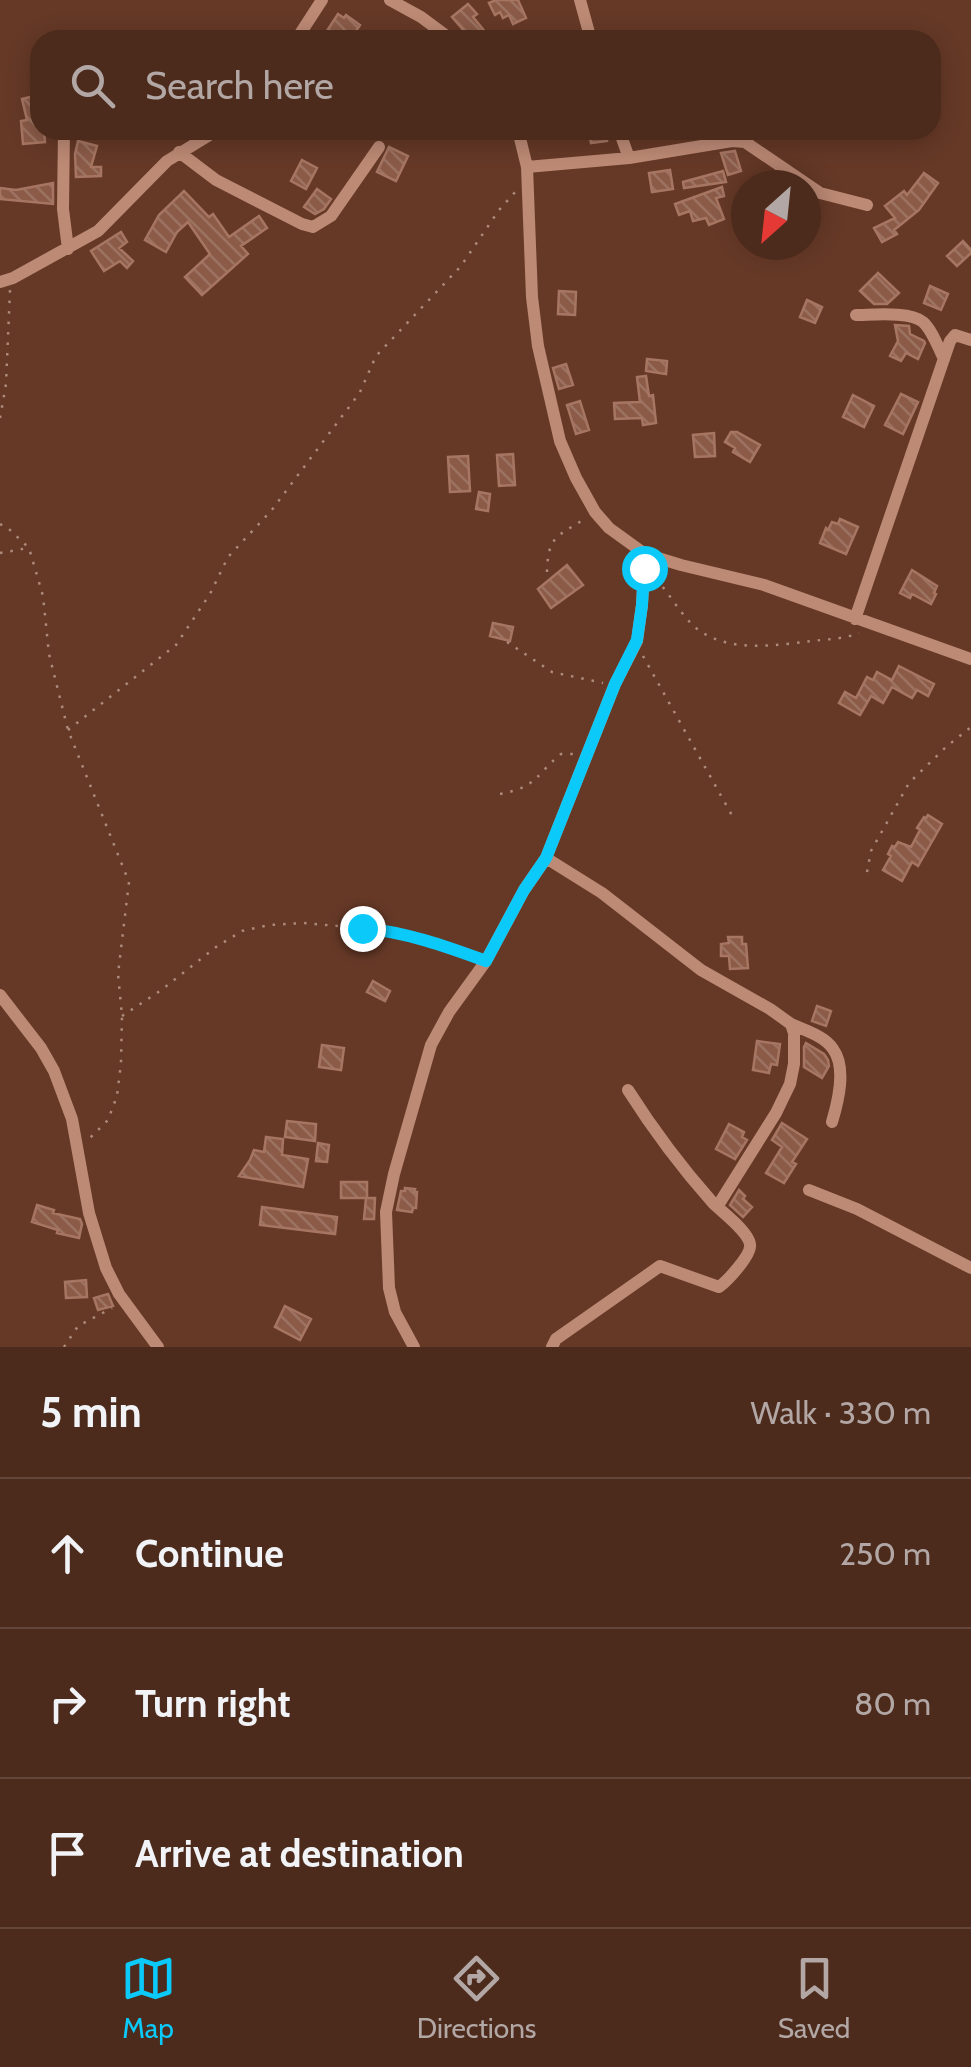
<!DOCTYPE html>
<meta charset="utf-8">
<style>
body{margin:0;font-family:Cabin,sans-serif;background:#533326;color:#f1f3f6}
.compass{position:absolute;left:731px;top:170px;width:90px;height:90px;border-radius:50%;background:#4c2b1d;box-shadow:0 5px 25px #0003;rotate:207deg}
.stop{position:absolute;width:30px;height:30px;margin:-22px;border:8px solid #0bcafa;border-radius:50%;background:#fff}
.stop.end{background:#0bcafa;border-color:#fff;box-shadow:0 2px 10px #0008}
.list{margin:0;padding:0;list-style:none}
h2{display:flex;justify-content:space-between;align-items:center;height:130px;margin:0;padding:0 40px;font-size:42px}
h2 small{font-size:32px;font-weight:400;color:#b2a7a4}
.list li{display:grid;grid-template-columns:65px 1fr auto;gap:30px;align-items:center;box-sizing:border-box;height:150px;padding:0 40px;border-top:2px solid #63473b}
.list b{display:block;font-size:38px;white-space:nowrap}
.list em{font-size:32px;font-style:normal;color:#b2a7a4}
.icon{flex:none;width:55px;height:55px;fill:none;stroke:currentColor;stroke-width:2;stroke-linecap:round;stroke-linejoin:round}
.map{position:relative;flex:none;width:971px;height:1347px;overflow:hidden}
.search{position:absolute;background:#4c2b1d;box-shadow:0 5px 25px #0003;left:30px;right:30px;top:30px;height:110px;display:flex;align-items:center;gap:25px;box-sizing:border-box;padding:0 35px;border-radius:30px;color:#b2a7a4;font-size:38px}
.sheet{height:580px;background:#4c2b1d}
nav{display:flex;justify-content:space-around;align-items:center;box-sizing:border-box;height:140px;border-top:2px solid #63473b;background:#4c2b1d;font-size:28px;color:#b2a7a4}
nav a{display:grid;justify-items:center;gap:5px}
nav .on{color:#0bcafa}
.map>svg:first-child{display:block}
.building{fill:url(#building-back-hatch);stroke:#a77662;stroke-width:2.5}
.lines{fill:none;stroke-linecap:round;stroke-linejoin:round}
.path{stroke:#ae8a7c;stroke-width:2.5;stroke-dasharray:2.5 8;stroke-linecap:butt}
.minor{stroke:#bd8a75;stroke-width:12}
.route{stroke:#0bcafa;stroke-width:12}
</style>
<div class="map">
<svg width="971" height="1347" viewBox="0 0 971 1347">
<defs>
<pattern id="building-back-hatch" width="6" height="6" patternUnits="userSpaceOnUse" patternTransform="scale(2.5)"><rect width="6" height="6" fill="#8b5b48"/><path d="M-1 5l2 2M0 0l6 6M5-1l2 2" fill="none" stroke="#9c7261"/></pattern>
</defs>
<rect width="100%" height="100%" fill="#663927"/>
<path class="building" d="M496,0H518L526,18L513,24L509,15L503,18L500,12L495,15L489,3Z
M468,4L477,14L473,17L487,34L480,40H472L452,17Z
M338,14L344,18L346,15L360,25L350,40H321Z
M38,95L40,130H44L45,142L23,144L21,121L27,120L22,99Z
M589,130H606L607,141L591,143Z
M78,141L97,146L91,167H101V176L76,177L75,154Z
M389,147L408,156L396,181L377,172Z
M735,151L741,171L728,175L721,153Z
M302,160L317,168L306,189L291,181Z
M670,170L673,189L652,192L649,173Z
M723,171L726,182L684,188L683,182Z
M924,173L938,183L919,210L894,230L897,234L882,242L874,228L895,218L885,206L904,191L907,195Z
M53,183V204L0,199V188L16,190Z
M722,187L724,196L716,198L724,219L709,225L706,218L693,221L690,211L679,215L675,204Z
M317,189L331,199L324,209L315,214L304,207Z
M184,191L209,217L213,214L229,237L259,216L267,228L241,246L248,254L202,295L185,277L210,254L188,222L177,232L166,252L145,240L159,215Z
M121,232L127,242L119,248L133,261L127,268L120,261L104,271L91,251Z
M963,241L971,250V253L957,266L947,256Z
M878,273L899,293L887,304H874L860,291Z
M930,286L948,294L941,310L924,303Z
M559,291L576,292L575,315L558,314Z
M807,300L822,307L815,323L800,317Z
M895,325L909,326L910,334L924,341L925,343L918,359L906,353L901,361L890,356L898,341Z
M647,359L667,361L666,374L646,371Z
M566,364L573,385L559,389L553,368Z
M646,376L649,396L653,395L656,423L643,425L642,418L615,419L614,403L640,402L637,377Z
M901,394L918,402L903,434L885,425Z
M853,395L874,406L864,427L843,417Z
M580,401L589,430L576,434L567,405Z
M731,432H737L760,445L750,462L733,452L735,448L725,442Z
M714,433L715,456L695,457L693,435Z
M513,454L515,485L499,486L497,455Z
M468,456L470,491L450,492L448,457Z
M479,492L490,494L488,511L476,509Z
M840,519L858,527L846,554L820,543L826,528L828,530L832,522L838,524Z
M567,565L583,585L551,608L538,589Z
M912,570L937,586L934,593L936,594L931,604L912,594L910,598L900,593Z
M493,623L513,627L510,641L490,636Z
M899,666L934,684L928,696L917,690L912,698L892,687L883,703L871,696L860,715L839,703L845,692L856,698L867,677L873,680L877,672L892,680Z
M928,815L942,824L918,866L912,862L902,881L883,870L891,856L888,854L892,846L895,847L898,842L911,847L920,830L917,828L924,817L926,818Z
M728,937H742V944H746L748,968L730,969L729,956H721V944L729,943Z
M373,981L390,991L385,1001L367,992Z
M817,1006L831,1011L826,1026L812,1021Z
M757,1041L780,1044L777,1065L771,1064L769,1073L753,1070Z
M806,1043L824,1054L828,1060L829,1066L822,1078L804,1067V1047Z
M322,1045L344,1048L341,1070L319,1067Z
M287,1121L316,1124L315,1141L285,1137Z
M782,1123L807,1139L792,1162L796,1164L784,1183L766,1173L782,1147L772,1140Z
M729,1124L744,1132L742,1137L747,1140L735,1159L716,1149Z
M266,1137L283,1139L282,1155L308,1159L303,1187L239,1176L250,1160L254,1150L264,1152Z
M318,1143L329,1145L327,1162L316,1161Z
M341,1182H367V1198H375L374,1219H364L366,1198H341Z
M405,1188L415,1189L414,1192H417L416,1208H413L412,1212L397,1210L401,1191H405Z
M739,1190L745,1196L743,1199L752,1207L743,1217L730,1205Z
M37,1205L54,1210L53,1213L80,1219L82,1224L79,1238L57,1233L58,1230L32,1222Z
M262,1207L337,1217L335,1234L260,1225Z
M86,1280L87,1297L66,1298L65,1282Z
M108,1294L113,1306L98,1310L94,1298Z
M285,1306L311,1319L300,1340L275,1327Z"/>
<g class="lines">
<path class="path" d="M0,418L6,384L10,290
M0,524L8,528L29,548L43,596L49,654L68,730L129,882L118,974L122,1016L121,1063L117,1096L108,1120L88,1140
M0,553L28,548
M547,572C548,535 557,537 586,518
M656,579C670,594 680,614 696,628C729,654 775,645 812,641C828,639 845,639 859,633
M507,642L552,672L603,683
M643,656L734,819
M68,730L176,645L210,594L228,557L271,511L352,403L360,392L376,356L461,266L499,210L517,190
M500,794C538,787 535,775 561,754H576
M867,872L871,851L909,783L946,747L971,727
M122,1016L160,991L216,947L242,931L269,925L303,923L395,931L476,957
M64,1347L78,1326L112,1308"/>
<path class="minor" d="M390,0L421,17L452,40
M580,0L591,40
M296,40L322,0
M64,130L63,209L68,249
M518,130L527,167L532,297L538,346L560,441L576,478L595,512L609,528L645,554L681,565L764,585L971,659
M619,130L629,158
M179,152L216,180L302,224L313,227L331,216L379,147
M527,167L629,158L732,141L745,142L820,193L867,205
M0,282L13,278L98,231L167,161L208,136L213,130
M856,315C872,315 910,311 923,322C932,330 938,347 944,359
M855,619L950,341L955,335L971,340
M546,858L602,893L701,970L770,1009L791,1024L794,1033V1064L790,1084L776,1113L717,1207
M0,995L41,1048L54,1071L72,1119L89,1213L106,1268L119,1294L158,1347
M791,1024C804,1030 825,1036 833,1049C847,1068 838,1102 832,1122
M809,1190L857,1209L971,1268
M414,1347L395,1312L389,1288L386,1212L394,1174L431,1045L449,1012L486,961L524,890L546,858L615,684L637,641L642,605L645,554
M552,1347L556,1339L660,1266L719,1287C727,1281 752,1255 750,1244C748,1231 722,1212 713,1203C681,1167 654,1131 628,1090"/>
</g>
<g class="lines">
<path class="route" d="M362,928C406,932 445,946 486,961L524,890L546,858L615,684L637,640L642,605L644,568"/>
</g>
</svg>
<svg class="compass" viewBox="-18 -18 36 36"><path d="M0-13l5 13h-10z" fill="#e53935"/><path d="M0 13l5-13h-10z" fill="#b2a7a4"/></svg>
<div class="stop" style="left:644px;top:568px"></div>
<div class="stop end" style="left:362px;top:928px"></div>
<div class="search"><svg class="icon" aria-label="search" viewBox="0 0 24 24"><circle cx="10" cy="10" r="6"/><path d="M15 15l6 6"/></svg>Search here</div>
</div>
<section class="sheet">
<h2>5 min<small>Walk · 330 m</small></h2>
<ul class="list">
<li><svg class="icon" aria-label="ahead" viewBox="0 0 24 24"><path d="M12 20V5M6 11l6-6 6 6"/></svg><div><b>Continue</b></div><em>250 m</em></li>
<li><svg class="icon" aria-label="right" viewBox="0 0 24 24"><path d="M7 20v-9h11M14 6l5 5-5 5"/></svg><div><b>Turn right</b></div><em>80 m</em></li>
<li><svg class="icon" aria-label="arrive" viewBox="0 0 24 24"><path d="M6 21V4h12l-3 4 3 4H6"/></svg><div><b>Arrive at destination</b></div></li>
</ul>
</section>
<nav>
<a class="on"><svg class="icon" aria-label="map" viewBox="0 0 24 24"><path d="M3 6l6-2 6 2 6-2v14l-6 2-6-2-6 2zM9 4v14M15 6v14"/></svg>Map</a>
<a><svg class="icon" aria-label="directions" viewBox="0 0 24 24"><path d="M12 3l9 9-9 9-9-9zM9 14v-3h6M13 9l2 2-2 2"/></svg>Directions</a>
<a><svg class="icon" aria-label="saved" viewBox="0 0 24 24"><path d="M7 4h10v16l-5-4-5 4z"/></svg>Saved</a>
</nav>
